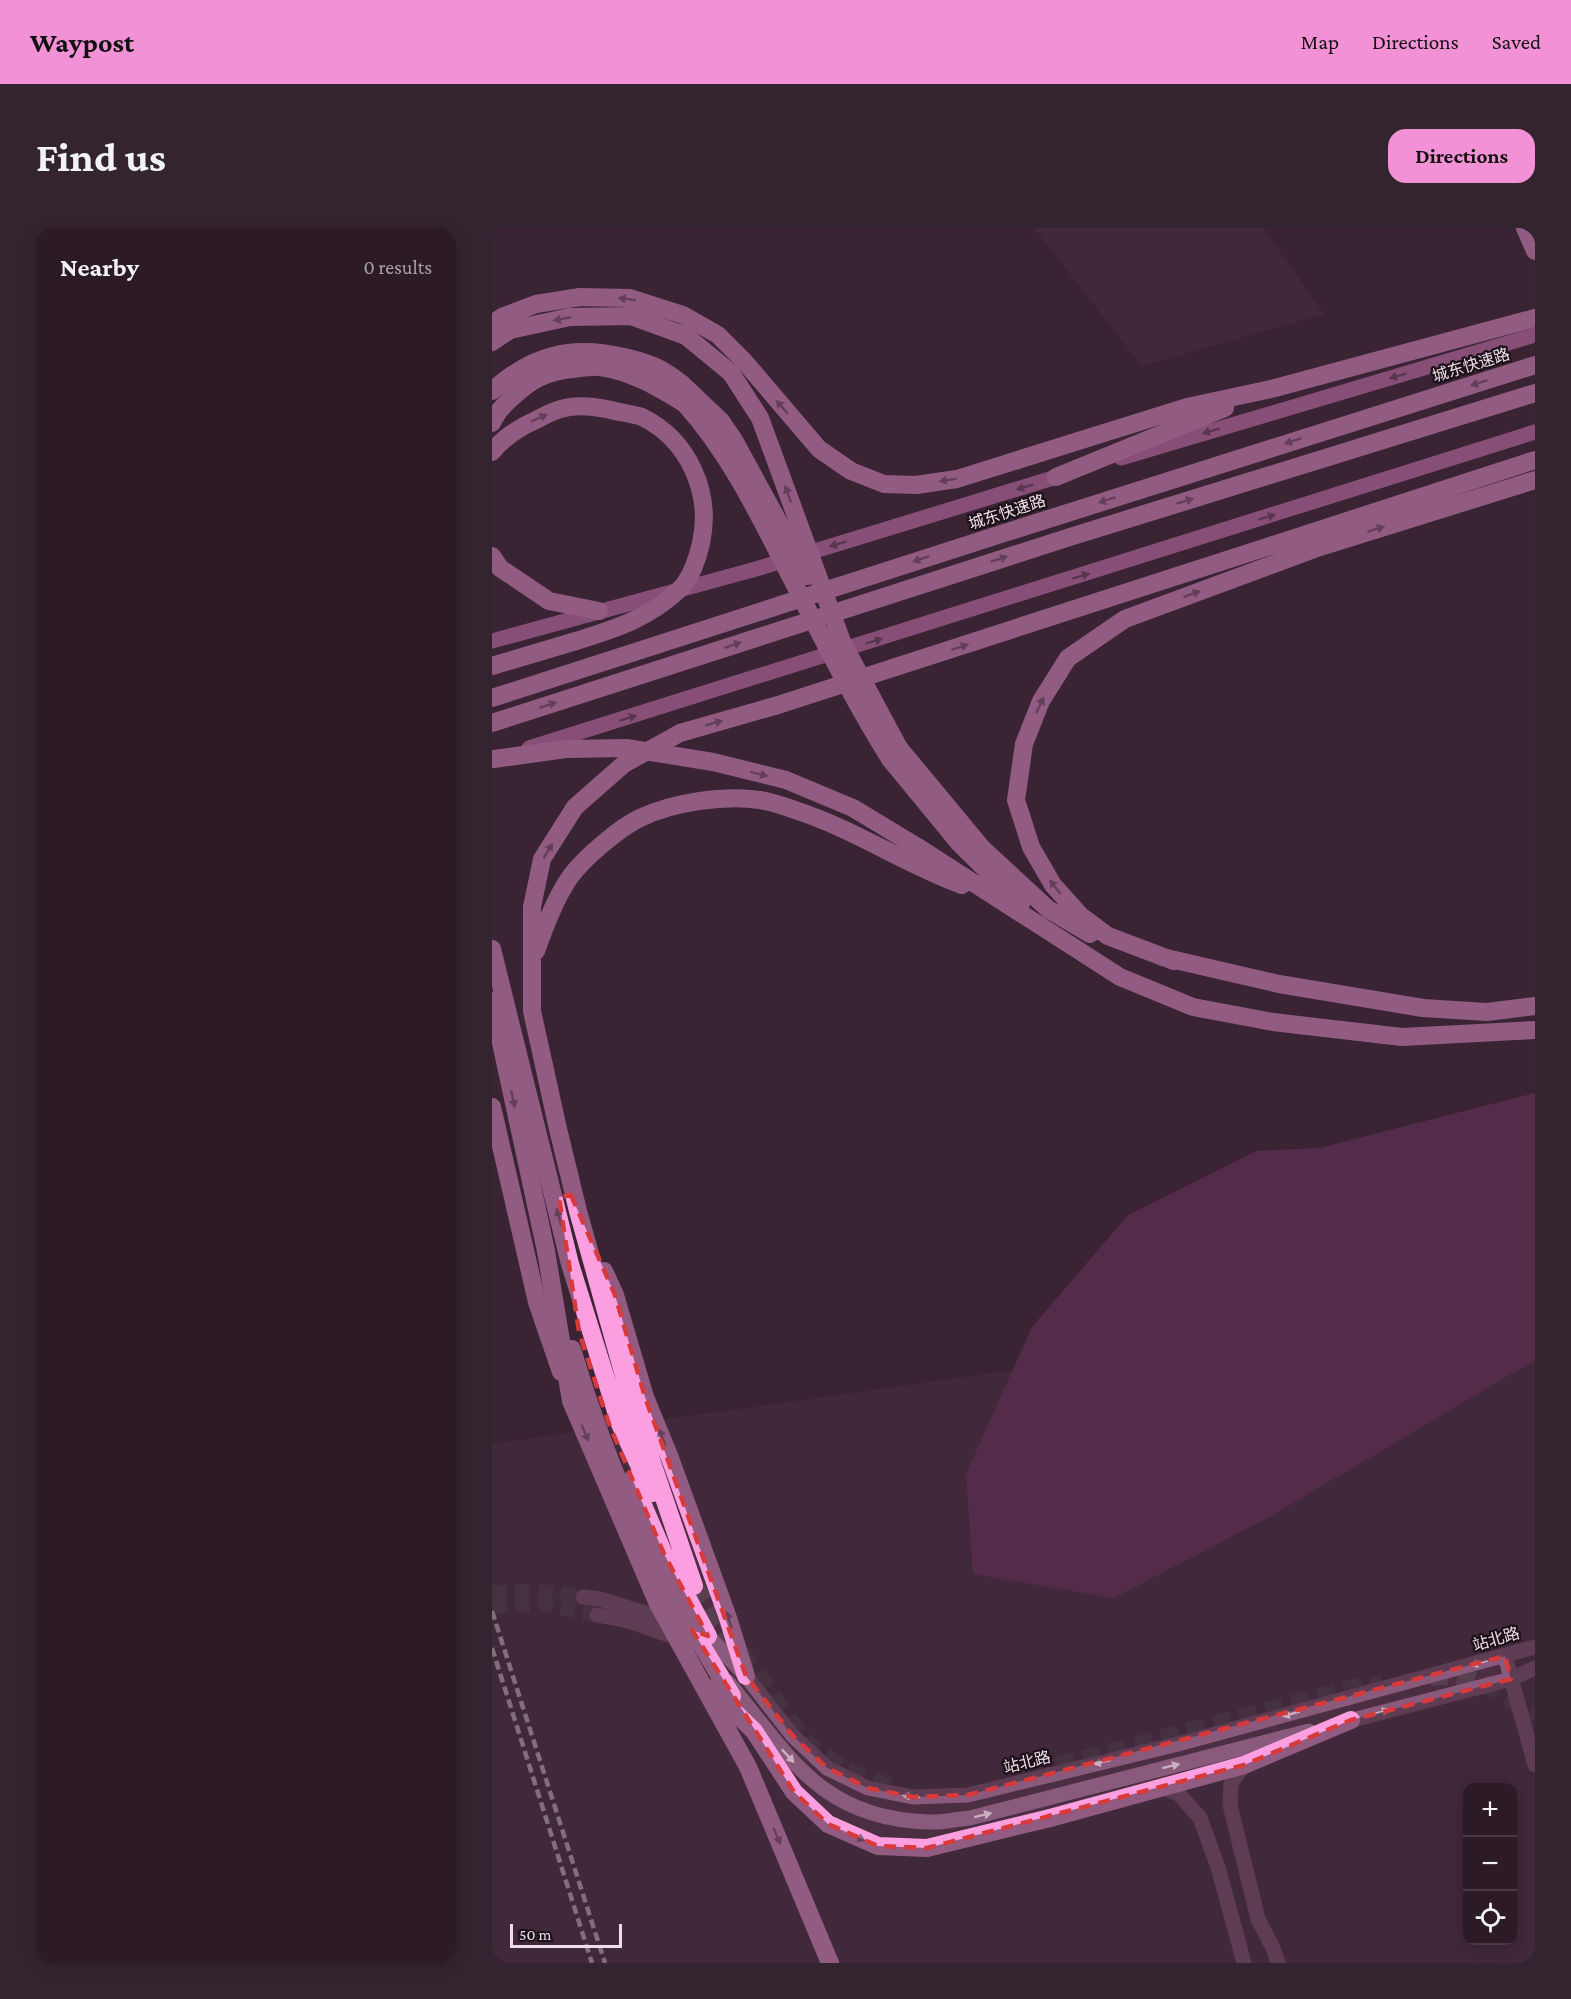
<!DOCTYPE html>
<meta charset="utf-8">
<style>
body{margin:0;font-family:"Crimson Pro","Noto Sans SC",serif;background:#34242f;color:#f1f3f6}
.controls{position:absolute;right:18px;bottom:18px;display:grid;overflow:hidden;border-radius:12px;box-shadow:0 3px 15px #0003}
.controls button{width:54px;height:54px;display:grid;place-items:center;padding:0;border:0;border-bottom:2px solid #483944;background:#2c1b27;color:#f1f3f6;font:30px sans-serif}
.scale{position:absolute;left:18px;bottom:15px;width:112px;box-sizing:border-box;padding-left:6px;border:3px solid #eedee8;border-top:0;font-size:16px;line-height:21px;white-space:nowrap;color:#eedee8;-webkit-text-stroke:4px #1c1118;paint-order:stroke}
.list{margin:0;padding:0;list-style:none}
h2{display:flex;justify-content:space-between;align-items:center;height:78px;margin:0;padding:0 24px;font-size:26px}
h2 small{font-size:20px;font-weight:400;color:#a6a1a7}
.icon{flex:none;width:33px;height:33px;fill:none;stroke:currentColor;stroke-width:2;stroke-linecap:round;stroke-linejoin:round}
.map{position:relative;flex:none;width:1043px;height:1735px;overflow:hidden;border-radius:18px}
header{display:flex;align-items:center;gap:36px;box-sizing:border-box;height:84px;padding:0 30px;background:#f391d6;color:#111}
header strong{font-size:28px}
nav{display:flex;gap:33px;margin-inline-start:auto;font-size:21px}
.intro{display:flex;align-items:center;justify-content:space-between;box-sizing:border-box;height:144px;padding:0 36px}
h1{margin:0;font-size:42px}
.button{padding:15px 27px;border-radius:18px;background:#f391d6;color:#111;font-size:21px;font-weight:700}
main{display:flex;gap:36px;padding:0 36px}
aside{flex:1;background:#2c1b27;border-radius:18px;box-shadow:0 3px 15px #0003}
.map>svg:first-child{display:block}
.built{fill:#4b2e42;fill-rule:evenodd}
.green{fill:#733662}
.lines{fill:none;stroke-linecap:round;stroke-linejoin:round}
.minor-tunnel{stroke:#56404f;stroke-width:15;stroke-dasharray:15 8;stroke-linecap:butt}
.highway-tunnel{stroke:#56404f;stroke-width:18;stroke-dasharray:18 9;stroke-linecap:butt}
.minor{stroke:#895a7b;stroke-width:15}
.major{stroke:#e584c8;stroke-width:15}
.highway{stroke:#fc9fe0;stroke-width:18}
.rail{stroke:#d9c8d3;stroke-width:4.5;stroke-dasharray:9 4.5;stroke-linecap:butt}
.highway-bridge{stroke:#fc9fe0;stroke-width:18}
.oneway{fill:#975f86}
.oneway2{fill:#804a70}
.oneway3{fill:#cbb0c2}
.marked{fill:none;stroke:#d83a3b;stroke-width:4.5;stroke-dasharray:12 8;stroke-linejoin:round}
.labels{text-anchor:middle;dominant-baseline:central;stroke-width:4.5;stroke-linejoin:round;paint-order:stroke}
.street-label{font-size:16px;fill:#eedee8;stroke:#1c1118}
</style>
<header>
<strong>Waypost</strong>
<nav><a>Map</a><a>Directions</a><a>Saved</a></nav>
</header>
<div class="intro"><h1>Find us</h1><a class="button">Directions</a></div>
<main>
<aside>
<h2>Nearby<small>0 results</small></h2>
<ul class="list">
</ul>
</aside>
<div class="map">
<svg width="1043" height="1735" viewBox="0 0 1043 1735">
<rect width="100%" height="100%" fill="#3b2434"/>
<path class="built" d="M542,0H771L832,86L650,138Z
M1043,1068V1735H0V1216ZM975,1560H1020V1712H975Z"/>
<path class="green" d="M1043,865V1132L779,1288L622,1370L481,1346L474,1246L540,1099L636,987L764,923L828,920Z"/>
<g class="lines">
<path class="minor-tunnel" d="M0,1365L45,1363L91,1369
M0,1379L47,1376L105,1387"/>
<path class="highway-tunnel" d="M202,1358L312,1513L353,1543L402,1560
M938,1449C980,1443 1013,1464 1043,1491
M565,1538L862,1460L890,1456"/>
<path class="minor" d="M91,1369L108,1371L181,1394
M105,1387L136,1393L191,1412
M206,1404L216,1408L254,1448L300,1507L335,1540L376,1560L421,1569L476,1567L686,1516L1043,1419
M1013,1428L1043,1537
M236,1454C297,1528 329,1591 437,1594C450,1595 464,1591 478,1590L817,1503
M849,1495L1019,1451L1043,1440
M752,1537L739,1555L738,1577L766,1691L781,1720L786,1735
M670,1559L687,1566L708,1590L726,1639L752,1735"/>
<path class="major" d="M629,230L1043,107
M0,413L264,341L574,246
M37,520L1043,204"/>
<path class="highway" d="M1033,0L1043,23
M0,96L10,89L44,76L88,69L138,70L191,87L226,107L252,133L327,221L359,243L392,256L424,257L465,251L695,179L779,161L1043,90
M0,163C41,126 79,117 132,129C158,135 170,140 190,156
M0,195C6,181 19,170 30,161C46,148 61,143 81,141C89,140 100,138 108,139C139,143 167,160 193,176
M564,249L733,180
M781,317L1043,232
M0,328L8,340L57,373L107,383
M0,438L84,413
M0,470L506,307L1043,137
M0,495L578,309L1043,165
M407,520L490,620L556,681L598,706
M2,531L74,521L134,520L221,534L294,552L361,580L432,623L628,749L701,779L781,794L910,809L1043,802
M398,531L467,615L529,676
M40,679V783L66,901L86,983L139,1173L202,1358
M0,721L78,1036L128,1196L160,1265
M44,723C53,698 63,671 78,649C92,630 127,600 148,590C181,574 232,567 268,572C280,574 292,578 303,582C362,601 413,636 470,657
M670,729L787,756L931,780L995,784L1043,778
M682,733L616,708L589,688L561,657L539,619L524,572L532,516L549,473L576,430L633,391L822,321L1043,252
M0,879L45,1074L69,1144
M112,1043L123,1067L153,1169L178,1230L235,1387L254,1448
M140,1251L172,1326L216,1408
M558,1590L752,1537L859,1492"/>
<path class="rail" d="M0,1383L113,1735
M0,1420L100,1735"/>
<path class="highway-bridge" d="M0,114L18,102L78,89L139,88L194,108L239,145L268,190L352,419
M190,156L229,193L242,212L316,348
M193,176C236,224 264,281 293,338C327,403 359,469 398,531
M0,224C11,210 28,199 44,192C52,188 60,183 69,181C85,176 107,179 123,183C131,185 142,186 150,189C197,212 220,265 209,315C206,329 199,350 189,360C158,390 123,401 84,413
M348,410L407,520
M40,679L50,631L83,579L132,536L188,505L286,477L781,317
M0,773L54,1023L79,1173L166,1376L256,1539L338,1735
M80,1121C108,1215 146,1309 195,1393C210,1418 225,1443 240,1468
M223,1459L235,1477L262,1503L302,1564L336,1596L386,1618L435,1620L558,1590"/>
</g>
<defs><path id="oneway-solid" d="M-6-.8H1V-3.2L6.5 0L1 3.2V.8H-6Z" transform="scale(1.5)"/></defs>
<g class="oneway">
<use href="#oneway-solid" transform="translate(135 71) rotate(-172)"/>
<use href="#oneway-solid" transform="translate(70 91) rotate(169)"/>
<use href="#oneway-solid" transform="translate(987 155) rotate(162)"/>
<use href="#oneway-solid" transform="translate(290 179) rotate(-131)"/>
<use href="#oneway-solid" transform="translate(47 190) rotate(-24)"/>
<use href="#oneway-solid" transform="translate(801 213) rotate(162)"/>
<use href="#oneway-solid" transform="translate(456 252) rotate(171)"/>
<use href="#oneway-solid" transform="translate(296 266) rotate(-110)"/>
<use href="#oneway-solid" transform="translate(615 272) rotate(162)"/>
<use href="#oneway-solid" transform="translate(693 273) rotate(-17)"/>
<use href="#oneway-solid" transform="translate(884 301) rotate(-17)"/>
<use href="#oneway-solid" transform="translate(429 331) rotate(162)"/>
<use href="#oneway-solid" transform="translate(507 331) rotate(-18)"/>
<use href="#oneway-solid" transform="translate(700 366) rotate(-20)"/>
<use href="#oneway-solid" transform="translate(241 417) rotate(-18)"/>
<use href="#oneway-solid" transform="translate(468 419) rotate(-18)"/>
<use href="#oneway-solid" transform="translate(56 477) rotate(-18)"/>
<use href="#oneway-solid" transform="translate(548 477) rotate(-65)"/>
<use href="#oneway-solid" transform="translate(222 495) rotate(-16)"/>
<use href="#oneway-solid" transform="translate(267 546) rotate(14)"/>
<use href="#oneway-solid" transform="translate(56 623) rotate(-59)"/>
<use href="#oneway-solid" transform="translate(563 659) rotate(-128)"/>
<use href="#oneway-solid" transform="translate(21 871) rotate(78)"/>
<use href="#oneway-solid" transform="translate(67 989) rotate(-104)"/>
<use href="#oneway-solid" transform="translate(93 1205) rotate(67)"/>
<use href="#oneway-solid" transform="translate(170 1209) rotate(-113)"/>
<use href="#oneway-solid" transform="translate(237 1392) rotate(-108)"/>
<use href="#oneway-solid" transform="translate(285 1608) rotate(67)"/>
<use href="#oneway-solid" transform="translate(365 1609) rotate(24)"/>
</g>
<g class="oneway2">
<use href="#oneway-solid" transform="translate(906 148) rotate(163)"/>
<use href="#oneway-solid" transform="translate(719 203) rotate(163)"/>
<use href="#oneway-solid" transform="translate(533 259) rotate(163)"/>
<use href="#oneway-solid" transform="translate(775 289) rotate(-17)"/>
<use href="#oneway-solid" transform="translate(346 316) rotate(163)"/>
<use href="#oneway-solid" transform="translate(589 348) rotate(-17)"/>
<use href="#oneway-solid" transform="translate(382 413) rotate(-17)"/>
<use href="#oneway-solid" transform="translate(136 490) rotate(-17)"/>
</g>
<g class="oneway3">
<use href="#oneway-solid" transform="translate(987 1435) rotate(165)"/>
<use href="#oneway-solid" transform="translate(889 1484) rotate(-15)"/>
<use href="#oneway-solid" transform="translate(799 1486) rotate(165)"/>
<use href="#oneway-solid" transform="translate(296 1528) rotate(47)"/>
<use href="#oneway-solid" transform="translate(610 1534) rotate(167)"/>
<use href="#oneway-solid" transform="translate(679 1538) rotate(-14)"/>
<use href="#oneway-solid" transform="translate(419 1568) rotate(-174)"/>
<use href="#oneway-solid" transform="translate(491 1587) rotate(-14)"/>
</g>
<path d="M0 0H1043V1735H0ZM79,967L123,1067L153,1169L254,1448L300,1507L335,1540L376,1560L421,1569L476,1567L1013,1428L1019,1451L859,1492L752,1537L435,1620L386,1618L336,1596L302,1564L200,1402L216,1408L172,1326L117,1196L87,1104L67,969Z" fill="#3b2434" fill-opacity=".55" fill-rule="evenodd"/>
<path class="marked" d="M79,967L123,1067L153,1169L254,1448L300,1507L335,1540L376,1560L421,1569L476,1567L1013,1428L1019,1451L859,1492L752,1537L435,1620L386,1618L336,1596L302,1564L200,1402L216,1408L172,1326L117,1196L87,1104L67,969Z"/>
<g class="labels">
<g class="street-label">
<text transform="translate(979 137) rotate(-17)">城东快速路</text>
<text transform="translate(515 284) rotate(-18)">城东快速路</text>
<text transform="translate(1004 1411) rotate(-16)">站北路</text>
<text transform="translate(535 1534) rotate(-14)">站北路</text>
</g>
</g>
</svg>
<div class="controls">
<button>+</button>
<button>−</button>
<button><svg class="icon" aria-label="locate" viewBox="0 0 24 24"><circle cx="12" cy="12" r="6"/><path d="M12 2v4M12 18v4M2 12h4M18 12h4"/></svg></button>
</div>
<div class="scale">50 m</div>
</div>
</main>
